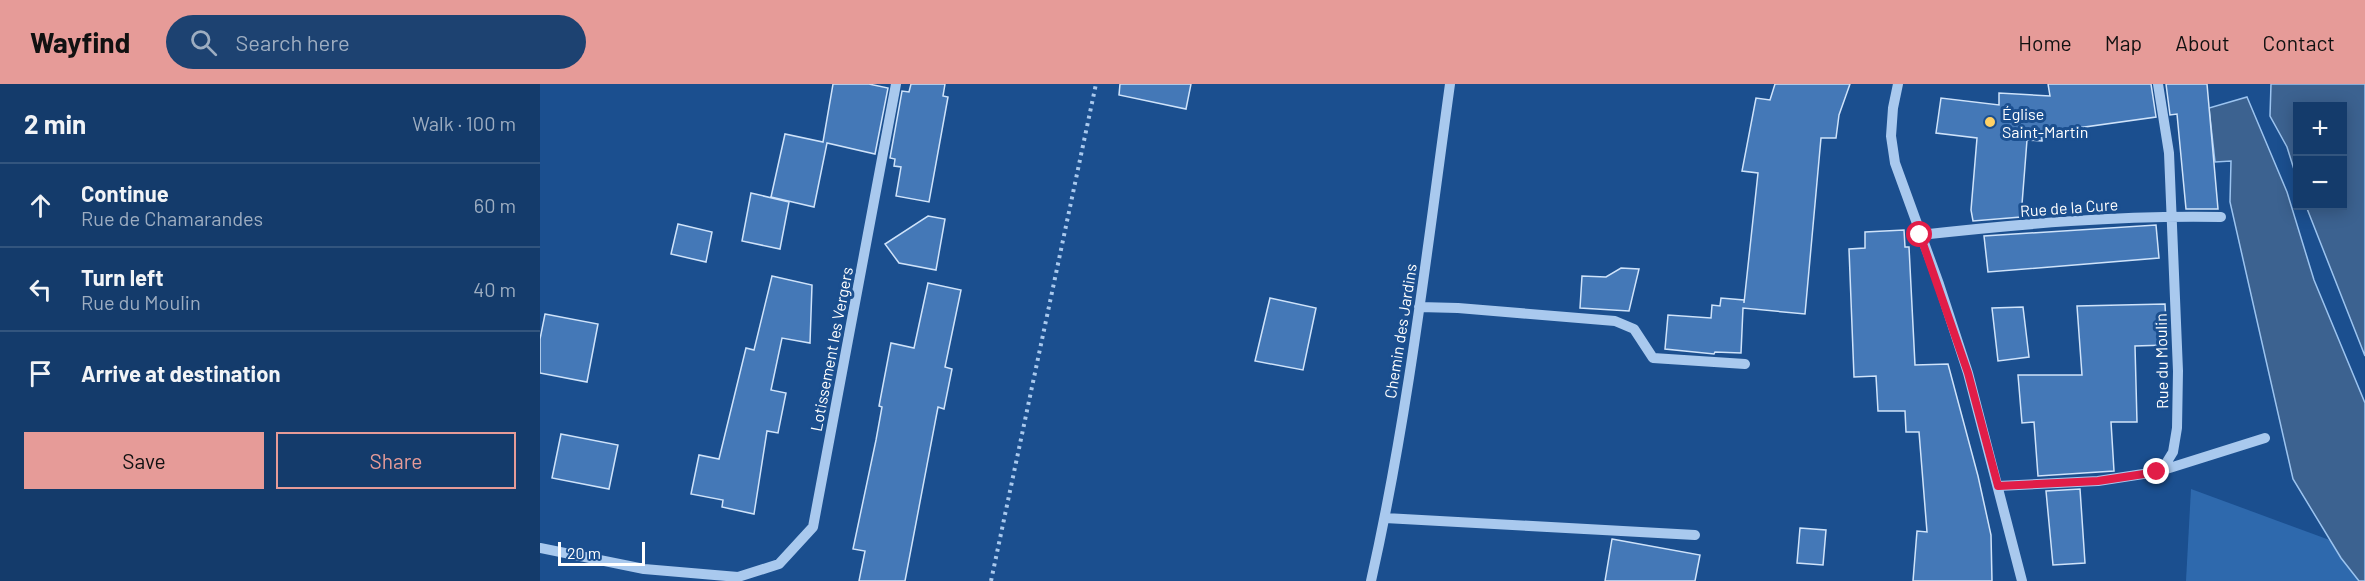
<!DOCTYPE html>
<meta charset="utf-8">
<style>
body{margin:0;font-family:Barlow,sans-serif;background:#1d4271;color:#f1f3f6}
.controls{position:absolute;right:18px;top:18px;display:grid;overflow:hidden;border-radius:0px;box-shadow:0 3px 15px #0003}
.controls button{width:54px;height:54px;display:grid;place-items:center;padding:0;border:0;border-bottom:2px solid #33557e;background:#143b6b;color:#f1f3f6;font:30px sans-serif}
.scale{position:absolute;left:18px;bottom:15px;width:87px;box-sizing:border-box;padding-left:6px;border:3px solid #fff;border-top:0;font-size:16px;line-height:21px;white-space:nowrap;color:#fff;-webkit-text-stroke:4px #1b4f8f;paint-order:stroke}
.stop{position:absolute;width:18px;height:18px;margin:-14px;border:4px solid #e11d48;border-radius:50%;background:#fff}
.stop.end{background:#e11d48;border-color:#fff;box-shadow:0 2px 6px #0008}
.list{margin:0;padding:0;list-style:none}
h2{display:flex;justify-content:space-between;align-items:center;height:78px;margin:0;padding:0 24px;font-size:26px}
h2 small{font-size:20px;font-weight:400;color:#9dadc1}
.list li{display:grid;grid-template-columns:39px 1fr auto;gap:18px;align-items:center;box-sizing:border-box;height:84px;padding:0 24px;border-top:2px solid #33557e}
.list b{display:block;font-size:22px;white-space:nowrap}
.list p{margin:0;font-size:20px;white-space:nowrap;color:#9dadc1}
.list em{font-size:20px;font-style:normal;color:#9dadc1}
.actions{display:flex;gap:12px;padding:18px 24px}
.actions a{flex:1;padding:14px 0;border:2px solid #e69b98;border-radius:0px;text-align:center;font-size:21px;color:#e69b98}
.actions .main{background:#e69b98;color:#111}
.icon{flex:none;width:33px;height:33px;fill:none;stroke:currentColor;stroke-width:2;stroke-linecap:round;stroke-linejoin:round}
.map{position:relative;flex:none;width:1825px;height:497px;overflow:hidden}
header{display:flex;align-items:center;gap:36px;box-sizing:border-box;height:84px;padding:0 30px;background:#e69b98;color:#111}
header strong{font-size:28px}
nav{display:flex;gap:33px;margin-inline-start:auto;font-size:21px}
.search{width:420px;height:54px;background:#1d4271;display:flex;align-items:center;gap:15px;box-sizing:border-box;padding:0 21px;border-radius:33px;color:#9dadc1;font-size:22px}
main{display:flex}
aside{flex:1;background:#143b6b}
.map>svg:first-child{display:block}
.green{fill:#2e69ad}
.water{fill:#3c6290;stroke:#9cc4f0;stroke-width:1.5}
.building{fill:#4478b7;stroke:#cfe3fa;stroke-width:1.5}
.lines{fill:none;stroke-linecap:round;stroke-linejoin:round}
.path{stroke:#a9c9ee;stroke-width:4;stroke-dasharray:3 4.5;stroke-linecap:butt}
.minor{stroke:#a9c9ee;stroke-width:10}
.route{stroke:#e11d48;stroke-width:8}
.poi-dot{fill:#ffd166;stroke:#1b4f8f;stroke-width:2}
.labels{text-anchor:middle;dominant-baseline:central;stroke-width:6;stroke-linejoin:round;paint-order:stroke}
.poi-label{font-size:16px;fill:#fff;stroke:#1b4f8f;text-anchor:start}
.street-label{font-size:16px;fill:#fff;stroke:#1b4f8f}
</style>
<header>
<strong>Wayfind</strong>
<div class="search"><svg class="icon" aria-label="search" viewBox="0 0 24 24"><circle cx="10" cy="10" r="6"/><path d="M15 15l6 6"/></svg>Search here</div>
<nav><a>Home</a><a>Map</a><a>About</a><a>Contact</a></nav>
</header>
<main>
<aside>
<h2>2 min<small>Walk · 100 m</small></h2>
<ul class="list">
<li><svg class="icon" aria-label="ahead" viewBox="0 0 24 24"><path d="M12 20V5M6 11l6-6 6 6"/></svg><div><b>Continue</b><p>Rue de Chamarandes</p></div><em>60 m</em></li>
<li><svg class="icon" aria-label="left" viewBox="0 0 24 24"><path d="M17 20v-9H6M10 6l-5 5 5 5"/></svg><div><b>Turn left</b><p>Rue du Moulin</p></div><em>40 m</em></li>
<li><svg class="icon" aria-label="arrive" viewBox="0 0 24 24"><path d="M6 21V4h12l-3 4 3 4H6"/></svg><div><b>Arrive at destination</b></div></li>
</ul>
<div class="actions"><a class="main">Save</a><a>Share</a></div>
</aside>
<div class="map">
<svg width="1825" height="497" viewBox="0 0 1825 497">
<rect width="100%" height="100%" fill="#1b4f8f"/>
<path class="green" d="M1651,405L1825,469V497H1646Z"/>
<path class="water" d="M1731,0H1825V272L1766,122H1802V22H1758L1757,95L1747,63L1730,32Z
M1707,13L1747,108L1774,196L1825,319V497H1819L1801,474L1753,395L1690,118L1691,77L1675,78L1669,24Z"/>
<path class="building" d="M293,0H329L348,4L335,70L287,59L274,123L231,113L245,50L283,58Z
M371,0H405L403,12L408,13L389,118L356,112L361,83L354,82L355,75L350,74L362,7L369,8Z
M580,0H651L646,25L579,11Z
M1235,0H1310L1299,31L1296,54H1281L1265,230L1203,224L1201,269L1175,268L1174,270L1125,265L1128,231L1171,234L1172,221L1180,222L1181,214L1204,216V219L1218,89L1202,87L1216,14L1230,16Z
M1508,0H1611L1616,33L1502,49V57L1487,56L1481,133L1433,137L1431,126L1437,54L1396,49L1401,14L1459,21V9L1510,12Z
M1626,0H1667L1678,125H1646L1637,30L1630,31Z
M211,109L249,118L240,165L202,157Z
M388,132L405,135L396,186L359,179L345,160Z
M138,140L172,148L166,178L131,170Z
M1616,141L1619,174L1448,188L1444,152Z
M1364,146L1365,163H1369L1375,281L1408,280L1438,392L1451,451L1452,497H1373L1377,447L1387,448L1379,348H1366L1365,327H1338L1336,292L1314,293L1309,165L1325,164V148Z
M1081,184L1099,185L1089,227L1040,224L1042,192L1066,193Z
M232,192L272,201L270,259L242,254L231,306L246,309L238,349L227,347L214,430L182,423L183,416L151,410L159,371L179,375L206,264L214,266Z
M388,199L421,206L405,283L412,285L404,325L398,323L365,497H319L325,467L313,465L336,356L342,323L339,322L351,259L374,264Z
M730,214L776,224L763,286L715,277Z
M1625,220L1627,261L1595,262L1597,338H1571L1574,387L1498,392L1494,338L1482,339L1478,291H1542L1537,222Z
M1483,223L1489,273L1458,277L1452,224Z
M5,230L58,240L47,298L0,289V255Z
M21,350L78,361L69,405L12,394Z
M1540,405L1545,479L1513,481L1506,407Z
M1260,444L1286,446L1283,481L1257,479Z
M1072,455L1160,471L1155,497H1065Z"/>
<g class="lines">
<path class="path" d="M451,497L556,0"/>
<path class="minor" d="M1358,0L1353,24L1351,52L1355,79L1399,200L1428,289L1482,497
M1380,151C1480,140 1581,131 1681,133
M879,223L918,224L1075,237L1094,245L1113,274L1205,280
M1620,387L1725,354
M1458,402L1558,397L1616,388L1625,381L1633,368L1637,344L1638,287L1629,69L1618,0
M845,434L1155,451
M0,464L104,485L198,493L200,497
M198,493L239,480L273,443L356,0
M831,497C868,333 887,166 910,0"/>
</g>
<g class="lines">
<path class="route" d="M1380,151L1428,289L1458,402L1558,397L1617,388"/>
</g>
<circle class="poi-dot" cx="1450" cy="38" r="6"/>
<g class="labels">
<g class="poi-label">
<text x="1462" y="29">Église<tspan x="1462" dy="18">Saint-Martin</tspan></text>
</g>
<g class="street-label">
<text transform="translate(1529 123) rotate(-4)">Rue de la Cure</text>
<text transform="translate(860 247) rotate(-81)">Chemin des Jardins</text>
<text transform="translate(291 265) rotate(-79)">Lotissement les Vergers</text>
<text transform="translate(1621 277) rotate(-91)">Rue du Moulin</text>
</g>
</g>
</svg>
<div class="controls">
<button>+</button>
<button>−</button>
</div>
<div class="scale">20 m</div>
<div class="stop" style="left:1380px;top:151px"></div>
<div class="stop end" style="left:1617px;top:388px"></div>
</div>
</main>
